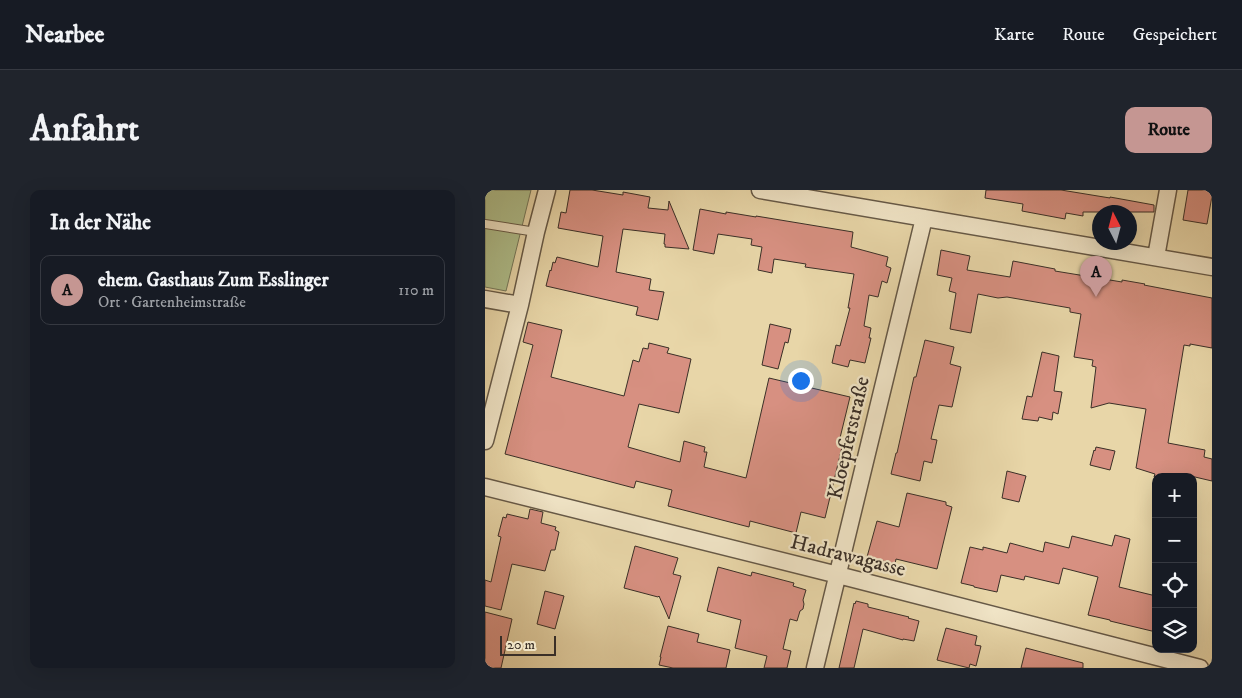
<!DOCTYPE html>
<html lang="de">
<meta charset="utf-8">
<style>
body{margin:0;font-family:"IM FELL DW Pica",serif;background:#20242c;color:#f1f3f6}
.controls{position:absolute;right:15px;bottom:15px;display:grid;overflow:hidden;border-radius:10px;box-shadow:0 5px 20px #0002}
.controls button{width:45px;height:45px;display:grid;place-items:center;padding:0;border:0;border-bottom:1px solid #363941;background:#171b24;color:#f1f3f6;font:25px sans-serif}
.compass{position:absolute;left:607px;top:15px;width:45px;height:45px;border-radius:50%;background:#171b24;box-shadow:0 5px 20px #0002;rotate:354deg}
.scale{position:absolute;left:15px;bottom:12px;width:56px;box-sizing:border-box;padding-left:5px;border:2px solid #3a2f27;border-top:0;font-size:14px;line-height:18px;white-space:nowrap;color:#3a2f27;-webkit-text-stroke:4px #f0e4c6;paint-order:stroke}
.you{position:absolute;left:315px;top:190px;width:18px;height:18px;margin:-12px;border:4px solid #fff;border-radius:50%;background:#1a73e8;box-shadow:0 0 0 8px #1a73e833}
.badge{display:grid;place-items:center;width:32px;height:32px;border-radius:50%;background:#c59692;color:#111;font-size:16px;font-weight:700}
.pin{position:absolute;translate:-50% -41px;filter:drop-shadow(0 1px 2px #0008)}
.pin::after{content:'';position:absolute;top:26px;width:18px;height:15px;background:inherit;clip-path:polygon(0 0,100% 0,50% 100%)}
.list{margin:0;padding:0;list-style:none}
h2{display:flex;justify-content:space-between;align-items:center;height:65px;margin:0;padding:0 20px;font-size:21px}
h2 small{font-size:16px;font-weight:400;color:#9ea1a6}
.list li{display:grid;grid-template-columns:32px 1fr auto;gap:15px;align-items:center;box-sizing:border-box;height:70px;margin:0 10px 10px;padding:0 10px;border:1px solid #363941;border-radius:10px}
.list b{display:block;font-size:19px;white-space:nowrap}
.list p{margin:0;font-size:16px;white-space:nowrap;color:#9ea1a6}
.list em{font-size:16px;font-style:normal;color:#9ea1a6}
.icon{flex:none;width:28px;height:28px;fill:none;stroke:currentColor;stroke-width:2;stroke-linecap:round;stroke-linejoin:round}
.map{position:relative;flex:none;width:727px;height:478px;overflow:hidden;border-radius:10px}
header{display:flex;align-items:center;gap:30px;box-sizing:border-box;height:70px;padding:0 25px;background:#171b24;border-bottom:1px solid #363941}
header strong{font-size:24px}
nav{display:flex;gap:28px;margin-inline-start:auto;font-size:18px}
.intro{display:flex;align-items:center;justify-content:space-between;box-sizing:border-box;height:120px;padding:0 30px}
h1{margin:0;font-size:35px}
.button{padding:12px 22px;border-radius:10px;background:#c59692;color:#111;font-size:18px;font-weight:700}
main{display:flex;gap:30px;padding:0 30px}
aside{flex:1;background:#171b24;border-radius:10px;box-shadow:0 5px 20px #0002}
.map>svg:first-child{display:block}
.green{fill:#afbf8c;stroke:#74775a}
.building{fill:#d79081;stroke:#3a2f27}
.lines{fill:none;stroke-linecap:round;stroke-linejoin:round}
.lane-casing{stroke:#665947;stroke-width:10}
.street-casing{stroke:#665947;stroke-width:19}
.lane{stroke:#f0e4c6;stroke-width:8}
.street{stroke:#f0e4c6;stroke-width:16}
.labels{text-anchor:middle;dominant-baseline:central;stroke-width:4.5;stroke-linejoin:round;paint-order:stroke}
.street-label{font-size:21px;fill:#3a2f27;stroke:#f0e4c6}
</style>
<header>
<strong>Nearbee</strong>
<nav><a>Karte</a><a>Route</a><a>Gespeichert</a></nav>
</header>
<div class="intro"><h1>Anfahrt</h1><a class="button">Route</a></div>
<main>
<aside>
<h2>In der Nähe<small></small></h2>
<ul class="list">
<li><span class="badge">A</span><div><b>ehem. Gasthaus Zum Esslinger</b><p>Ort · Gartenheimstraße</p></div><em>110 m</em></li>
</ul>
</aside>
<div class="map">
<svg width="727" height="478" viewBox="0 0 727 478">
<rect width="100%" height="100%" fill="#e8d6a8"/>
<filter id="stains"><feTurbulence type="fractalNoise" baseFrequency=".004" numOctaves="4"/><feColorMatrix values="0 0 0 0 .2 0 0 0 0 .09 0 0 0 0 .02 0 0 0 .5 -.17"/></filter>
<radialGradient id="worn" r=".72"><stop offset=".6" stop-color="#630" stop-opacity="0"/><stop offset="1" stop-color="#630" stop-opacity=".3"/></radialGradient>
<path class="green" d="M0,0H46L21,101L0,97Z"/>
<path class="building" d="M85,0H107L138,5V2L165,7L163,18L183,20L184,11L204,59L180,57V54H179L180,44L138,39L131,82L166,89L164,100L179,102L173,130L151,125L153,117L61,96L65,80L66,81L68,72L70,73L72,67L113,77L118,46L73,38L76,22L81,23Z
M501,0H576L625,8V7L669,15V22H598V26L581,23L580,29L537,21L538,14L500,8Z
M703,0H727V6L722,34L698,30Z
M215,19L241,24V22L271,27V26L368,42L366,57L403,67L401,76L406,78L402,93L397,91L393,107L384,105L379,136L386,138L384,148H386L380,173L365,170L363,177L347,173L351,155L355,156L365,118H363L369,84L320,77L321,74L289,69L287,83L273,80L277,57L266,55L267,49L233,44L229,64L208,60Z
M456,60L485,66L482,80L525,87L528,71L570,79V81L637,92V90L660,94L659,95L727,108V158L705,154V156L699,155L683,253L720,260L719,267L727,269V291L710,287H669L670,284L651,278L661,219L624,213L606,218L611,177L607,176L608,170L589,167L596,124L585,122V118L522,107L513,108L493,104L486,143L465,139L471,103L464,101L467,88L452,85Z
M43,132L77,140L66,187L139,206L148,170L154,172L158,158L163,159L164,153L184,158L182,163L206,169L194,223L154,214L143,257L195,272L199,251L220,257L219,262H222L219,277L261,288L284,188L365,207L354,252L358,253L340,328L316,322L311,343L265,331L264,337L183,316L187,300L151,291L149,298L20,264L48,155L38,152Z
M285,134L306,139L303,153L300,152L293,179L277,175Z
M440,150L469,157L465,174L476,177L467,217L454,215L446,249L452,250L447,273L439,271L435,291L406,284L411,263H412L429,187H431Z
M557,162L574,166L569,201L577,202L573,224L568,222L567,230L554,227L553,231L537,229L542,206L547,207Z
M611,257L630,261L625,280L605,275L609,260L610,261Z
M522,281L541,286L534,312L517,308Z
M422,303L461,312V315L467,317L452,379L411,369L410,374L382,367L392,331L414,337Z
M45,319L58,322L56,333L71,337L70,340L74,342L70,360H66L60,381L27,374L16,420L0,416V390L6,392L16,347L13,346L18,327L21,328L22,324L43,329Z
M630,345L645,349L634,397L671,406V442L625,431V430L603,425L613,387L578,378L574,394L540,386L539,390L516,385L512,402L489,397V396L476,393L485,357L498,360V357L522,363L525,353L558,362L560,352L584,358L587,346L627,356Z
M150,356L193,368L188,384L196,386L184,429L174,406L173,407L139,398Z
M233,377L266,386L267,382L309,393L308,396L321,400L318,410L319,414L318,419L315,421L312,431L305,429L298,459L306,461L302,478H279L282,466L250,458L256,430L222,421Z
M60,401L79,406L70,439L52,434Z
M371,411L383,414V417L424,427L423,428L434,431L429,451L418,449V450L378,439L369,478H354L369,413L370,414Z
M0,422L27,429L16,478H0Z
M183,436L214,444L212,452L245,460L241,478H188L174,475L176,467H175Z
M461,438L492,446L490,455L496,456L491,476L485,474L484,478L452,470Z
M541,458L598,473V478H536Z"/>
<g class="lines">
<g class="lane-casing">
<path id="lane" d="M0,34L51,42"/>
</g>
<g class="street-casing">
<path id="street" d="M275,0L727,77
M671,67L683,0
M0,109L35,115
M0,251L35,115L51,42L62,0
M0,297L353,385L715,478
M330,478L439,28"/>
</g>
<use href="#lane" class="lane"/>
<use href="#street" class="street"/>
</g>
<g class="labels">
<g class="street-label">
<text transform="translate(364 248) rotate(-77)">Kloepferstraße</text>
<text transform="translate(363 366) rotate(14)">Hadrawagasse</text>
</g>
</g>
<rect width="100%" height="100%" filter="url(#stains)"/>
<rect width="100%" height="100%" fill="url(#worn)"/>
</svg>
<div class="controls">
<button>+</button>
<button>−</button>
<button><svg class="icon" aria-label="locate" viewBox="0 0 24 24"><circle cx="12" cy="12" r="6"/><path d="M12 2v4M12 18v4M2 12h4M18 12h4"/></svg></button>
<button><svg class="icon" aria-label="layers" viewBox="0 0 24 24"><path d="M12 4l9 5-9 5-9-5zM3 14l9 5 9-5"/></svg></button>
</div>
<svg class="compass" viewBox="-18 -18 36 36"><path d="M0-13l5 13h-10z" fill="#e53935"/><path d="M0 13l5-13h-10z" fill="#9ea1a6"/></svg>
<div class="scale">20 m</div>
<div class="you"></div>
<div class="pin badge" style="left:611px;top:107px">A</div>
</div>
</main>
